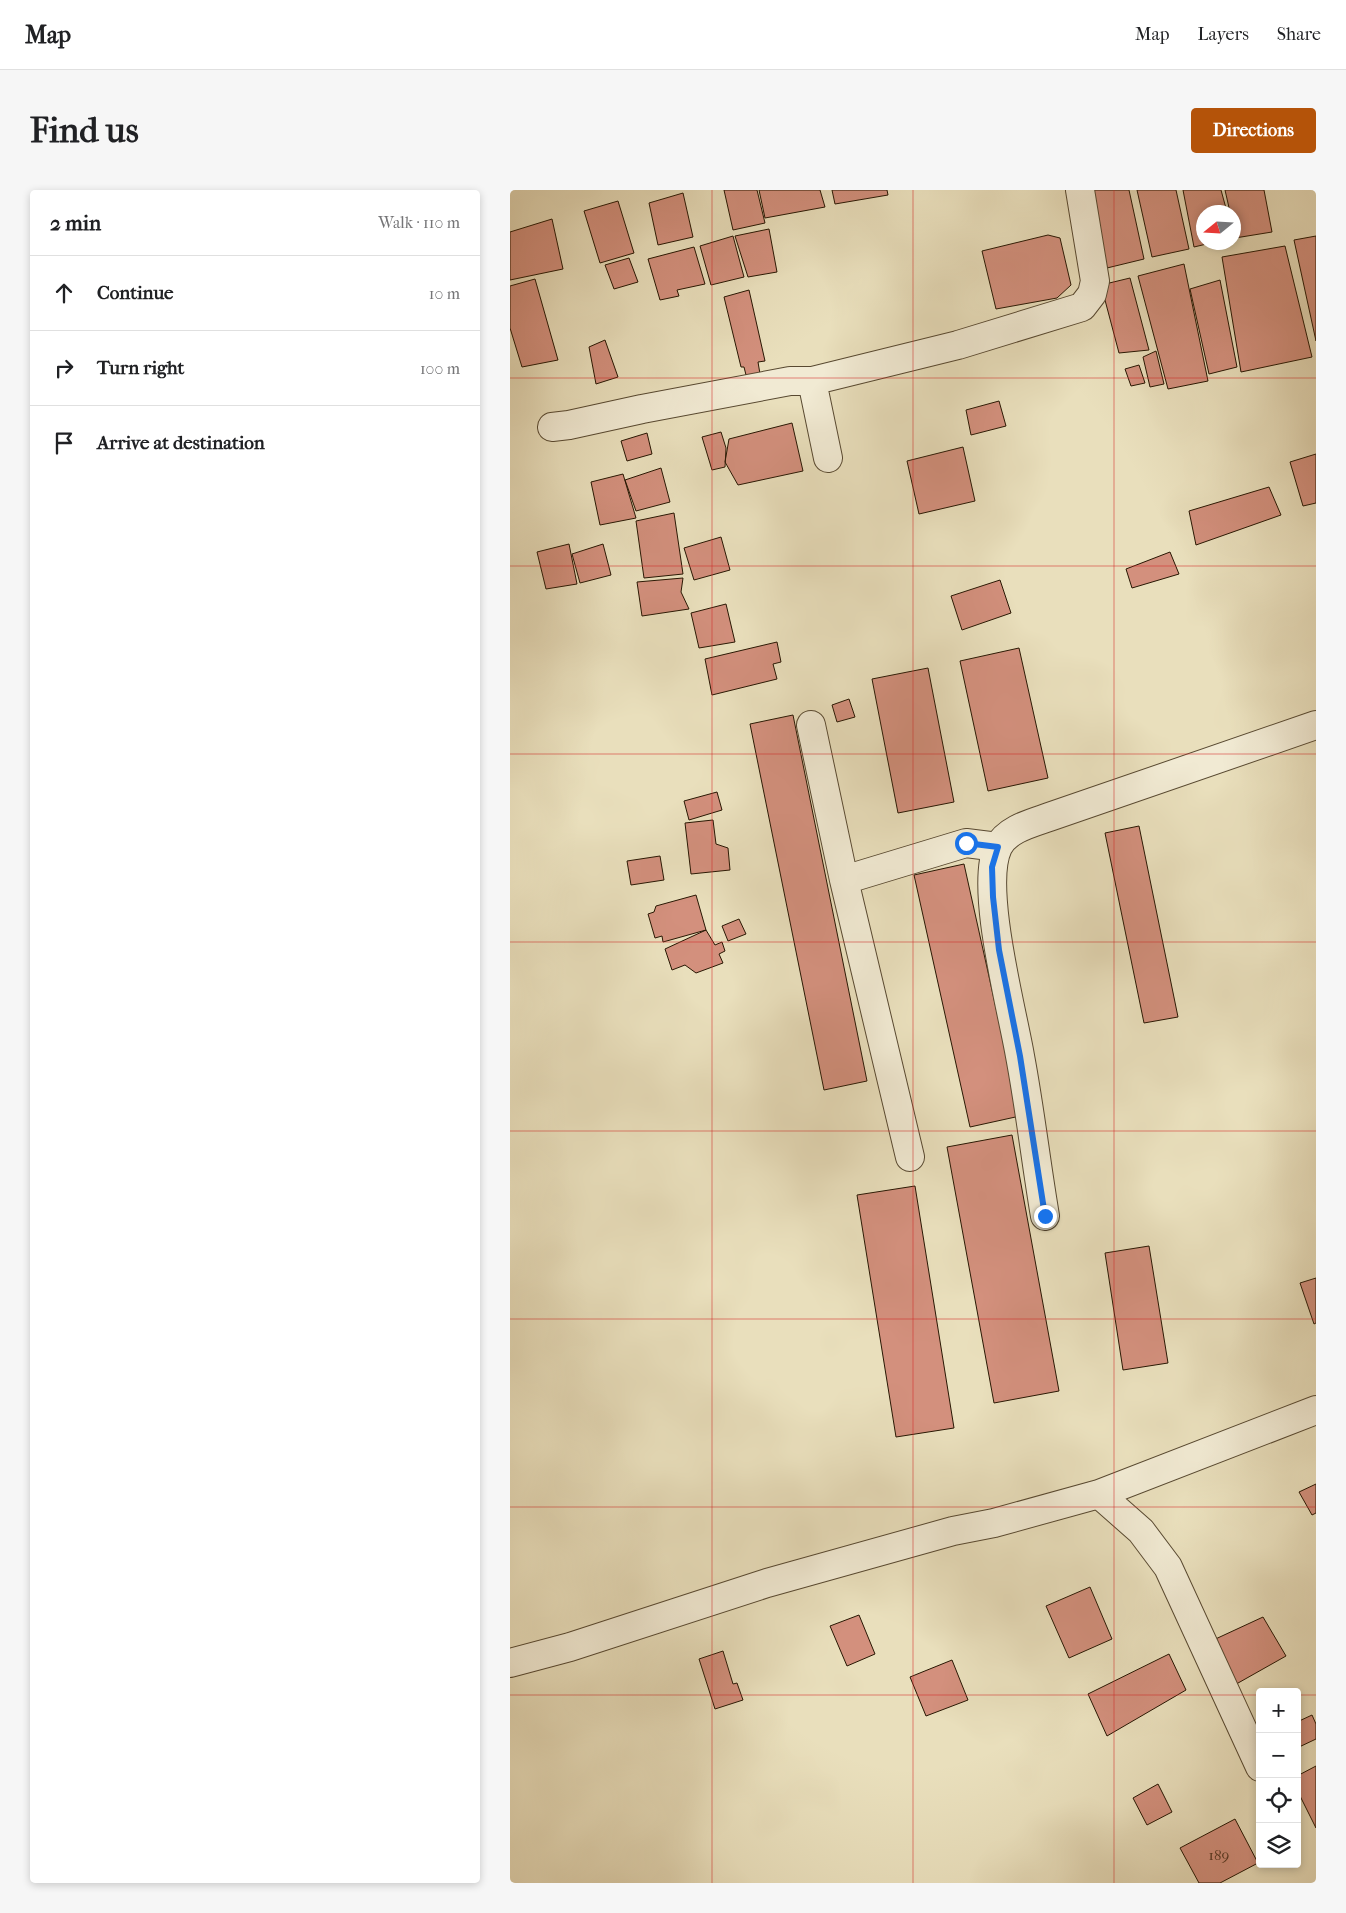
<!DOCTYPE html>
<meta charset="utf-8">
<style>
body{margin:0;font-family:"IM FELL French Canon",serif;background:#f6f6f6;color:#202124}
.controls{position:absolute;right:15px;bottom:15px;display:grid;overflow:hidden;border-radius:5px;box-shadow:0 2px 8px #0003}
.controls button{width:45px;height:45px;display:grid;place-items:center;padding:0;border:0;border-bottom:1px solid #e0e0e0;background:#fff;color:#202124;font:25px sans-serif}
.compass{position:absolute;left:686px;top:15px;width:45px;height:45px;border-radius:50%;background:#fff;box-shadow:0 2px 8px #0003;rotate:252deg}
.stop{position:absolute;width:15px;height:15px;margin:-11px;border:4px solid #1a73e8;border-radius:50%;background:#fff}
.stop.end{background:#1a73e8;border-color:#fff;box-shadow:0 1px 5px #0008}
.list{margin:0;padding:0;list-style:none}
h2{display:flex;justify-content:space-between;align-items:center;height:65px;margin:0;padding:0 20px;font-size:21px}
h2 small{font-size:16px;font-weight:400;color:#757577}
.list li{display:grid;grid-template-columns:32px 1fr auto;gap:15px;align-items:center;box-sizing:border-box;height:75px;padding:0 20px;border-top:1px solid #e0e0e0}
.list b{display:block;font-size:19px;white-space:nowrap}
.list em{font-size:16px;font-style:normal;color:#757577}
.icon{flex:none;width:28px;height:28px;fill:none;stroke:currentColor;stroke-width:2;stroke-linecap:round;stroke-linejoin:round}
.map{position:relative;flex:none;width:806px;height:1693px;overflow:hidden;border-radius:5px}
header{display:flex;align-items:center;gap:30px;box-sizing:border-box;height:70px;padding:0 25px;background:#fff;border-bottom:1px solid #e0e0e0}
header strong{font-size:24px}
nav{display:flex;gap:28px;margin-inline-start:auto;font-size:18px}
.intro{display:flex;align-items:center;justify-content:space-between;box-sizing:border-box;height:120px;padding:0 30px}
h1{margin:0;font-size:35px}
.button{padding:12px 22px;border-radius:5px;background:#b45309;color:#fff;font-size:18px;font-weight:700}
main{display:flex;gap:30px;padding:0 30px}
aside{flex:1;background:#fff;border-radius:5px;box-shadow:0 2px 8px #0003}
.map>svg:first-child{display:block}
.building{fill:#d3907d;stroke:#281703}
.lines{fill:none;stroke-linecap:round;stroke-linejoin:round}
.minor-casing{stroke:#584931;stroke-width:30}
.minor{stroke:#f1ead3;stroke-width:28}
.route{stroke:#1a73e8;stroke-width:6}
.grid{fill:none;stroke:#d62828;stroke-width:1;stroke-opacity:0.55}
.labels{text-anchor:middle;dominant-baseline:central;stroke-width:5;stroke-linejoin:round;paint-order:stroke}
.number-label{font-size:15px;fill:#533522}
</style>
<header>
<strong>Map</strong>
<nav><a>Map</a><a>Layers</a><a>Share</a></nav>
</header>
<div class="intro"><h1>Find us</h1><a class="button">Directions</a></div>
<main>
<aside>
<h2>2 min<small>Walk · 110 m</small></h2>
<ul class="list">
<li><svg class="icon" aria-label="ahead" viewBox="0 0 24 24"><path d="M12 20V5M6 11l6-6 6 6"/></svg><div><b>Continue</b></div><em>10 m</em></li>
<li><svg class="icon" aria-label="right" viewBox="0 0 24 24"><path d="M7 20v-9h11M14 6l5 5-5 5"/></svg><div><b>Turn right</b></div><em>100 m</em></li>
<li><svg class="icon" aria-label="arrive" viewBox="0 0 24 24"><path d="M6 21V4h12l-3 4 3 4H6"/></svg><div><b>Arrive at destination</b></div></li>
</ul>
</aside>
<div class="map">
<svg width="806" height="1693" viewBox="0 0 806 1693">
<rect width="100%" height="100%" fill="#e9dfbc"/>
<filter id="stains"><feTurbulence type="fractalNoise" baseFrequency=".004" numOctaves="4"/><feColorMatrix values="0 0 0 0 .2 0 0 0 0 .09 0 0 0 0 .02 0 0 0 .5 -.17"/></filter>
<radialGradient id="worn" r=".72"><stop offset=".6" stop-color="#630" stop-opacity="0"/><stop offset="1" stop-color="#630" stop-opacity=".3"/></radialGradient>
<path class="building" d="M214,0H247L255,33L223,40Z
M249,0H310L315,17L255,28Z
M322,0H377L378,5L325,14Z
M582,0H619L634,69L597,78Z
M627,0H666L679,59L642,67Z
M673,0H711L717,22H694V52H705L684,57Z
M715,0H754L762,42L725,48L724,22H720Z
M173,3L183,47L148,55L139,13Z
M108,11L124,63L90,73L74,21Z
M42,29L53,79L0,90V42Z
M259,39L267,82L238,87L225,46Z
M538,45L550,48L561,95L547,108L486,119L472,61Z
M223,46L234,87L201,95L190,56Z
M806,46V151L784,50Z
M775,56L802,167L731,182L712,67Z
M184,57L195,94L167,100L169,106L150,110L138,69Z
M119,68L128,92L104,99L95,75Z
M674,74L698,191L658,199L628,86Z
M620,88L639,160L609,163L591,95Z
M25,89L48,170L12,177L0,138V96Z
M710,90L727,177L699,184L680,99Z
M239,100L255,171L248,172L250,184L237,189L234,177H231L214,107Z
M95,150L108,187L86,194L79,157Z
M646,161L654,194L640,197L633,167Z
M629,175L635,193L621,196L615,179Z
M489,211L496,236L461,245L456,220Z
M282,233L293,281L228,295L215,272L219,249Z
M211,242L216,258L215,277L202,280L192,247Z
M137,243L142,264L117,271L111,251Z
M453,257L465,311L409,324L397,271Z
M806,264V313L793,316L780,272Z
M151,278L160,312L126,321L115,290Z
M113,284L126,328L90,335L81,292Z
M759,297L771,325L686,355L679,321Z
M164,323L173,384L134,388L126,331Z
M211,347L220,380L184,390L174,358Z
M59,354L67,394L36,399L27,362Z
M93,354L101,385L70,393L62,364Z
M660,362L669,384L622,398L616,379Z
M173,388L171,402L179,419L132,426L127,392Z
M490,390L501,423L452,440L441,406Z
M216,414L225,452L189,458L181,423Z
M267,452L271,472L263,474L267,489L202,505L195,469Z
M509,458L538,588L478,601L450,471Z
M418,478L444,612L388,623L362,489Z
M339,509L345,527L327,532L322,515Z
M283,525L357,891L314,900L240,534Z
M207,602L212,620L179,630L174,611Z
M203,630L206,654L218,658L220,680L181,684L175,633Z
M629,636L668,827L634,833L595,643Z
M150,666L154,690L121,695L117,671Z
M454,674L510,926L460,937L404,685Z
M186,705L196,740L153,752L152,746L145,748L138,724L144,722L146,716Z
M229,729L236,744L218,751L212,736Z
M196,740L205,755L212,752L215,761L209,764L213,773L186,783L175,775L162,780L155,759Z
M502,945L549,1201L484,1213L437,957Z
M405,996L444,1238L386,1247L347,1005Z
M639,1056L658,1173L613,1180L595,1063Z
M806,1088V1133L804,1134L790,1093Z
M806,1294V1323L802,1325L789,1302Z
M580,1397L602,1449L559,1468L536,1416Z
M349,1425L365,1464L337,1476L320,1436Z
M753,1427L776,1466L721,1497L699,1452Z
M213,1461L223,1494L227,1493L233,1510L205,1519L189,1469Z
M659,1464L676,1500L597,1546L578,1504Z
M442,1470L458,1510L416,1526L400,1487Z
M802,1525L806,1534V1549L787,1558V1532Z
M806,1576V1638L787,1600V1586Z
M648,1594L662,1622L637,1635L623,1608Z
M725,1629L748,1673L710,1693H689L670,1658Z"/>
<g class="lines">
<g class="minor-casing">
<path id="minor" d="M302,191L318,268
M42,237L59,235L132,219L280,191H302L448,155L572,117L582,104L585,91L570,0
M301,535L334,690L400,967
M334,690L456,653L488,657
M535,1026C526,973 520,919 510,866C502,819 469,697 488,657C497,639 522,633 539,627L806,535
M589,1304L631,1341L658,1377L750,1577
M0,1473L60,1457L257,1393L443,1341L484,1333L589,1304L806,1220"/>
</g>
<use href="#minor" class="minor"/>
</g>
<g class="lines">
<path class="route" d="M456,653L488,657L482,677L483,707L489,760L510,866L535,1026"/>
</g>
<path class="grid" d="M202,0V1693M403,0V1693M604,0V1693M0,188H806M0,376H806M0,564H806M0,752H806M0,941H806M0,1129H806M0,1317H806M0,1505H750M787,1505H806"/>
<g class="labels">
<g class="number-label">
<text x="709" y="1665">189</text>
</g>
</g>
<rect width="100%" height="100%" filter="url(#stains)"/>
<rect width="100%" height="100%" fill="url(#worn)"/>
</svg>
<div class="controls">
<button>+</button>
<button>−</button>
<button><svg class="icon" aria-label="locate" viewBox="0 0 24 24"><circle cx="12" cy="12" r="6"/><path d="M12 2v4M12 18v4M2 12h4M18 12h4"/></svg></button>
<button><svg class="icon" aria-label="layers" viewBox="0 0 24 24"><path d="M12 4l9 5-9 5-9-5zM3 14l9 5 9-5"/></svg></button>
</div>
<svg class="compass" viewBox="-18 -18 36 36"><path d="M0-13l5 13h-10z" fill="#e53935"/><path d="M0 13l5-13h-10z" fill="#757577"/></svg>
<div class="stop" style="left:456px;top:653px"></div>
<div class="stop end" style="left:535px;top:1026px"></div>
</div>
</main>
